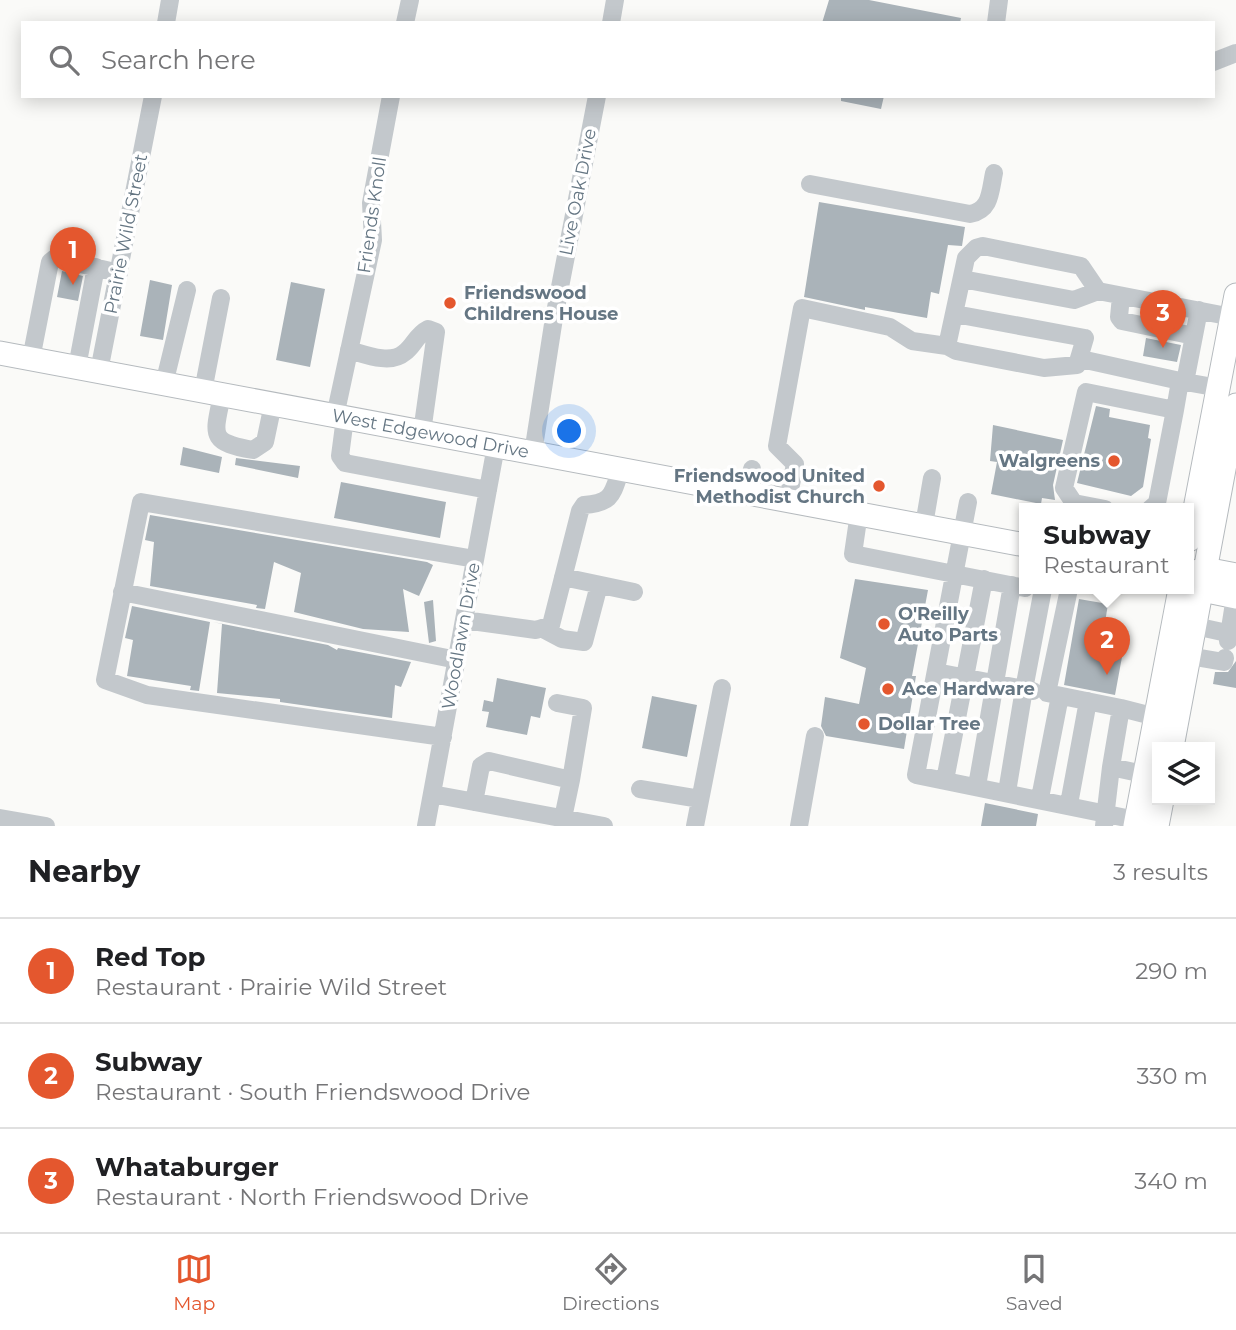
<!DOCTYPE html>
<meta charset="utf-8">
<style>
body{margin:0;font-family:Montserrat,sans-serif;background:#f6f6f6;color:#202124}
.controls{position:absolute;right:21px;bottom:21px;display:grid;overflow:hidden;border-radius:0px;box-shadow:0 4px 18px #0003}
.controls button{width:63px;height:63px;display:grid;place-items:center;padding:0;border:0;border-bottom:2px solid #e0e0e0;background:#fff;color:#202124;font:35px sans-serif}
.you{position:absolute;left:570px;top:432px;width:24px;height:24px;margin:-18px;border:5px solid #fff;border-radius:50%;background:#1a73e8;box-shadow:0 0 0 10px #1a73e833}
.badge{display:grid;place-items:center;width:46px;height:46px;border-radius:50%;background:#e4572e;color:#fff;font-size:23px;font-weight:700}
.pin{position:absolute;translate:-50% -58px;filter:drop-shadow(0 2px 4px #0008)}
.pin::after{content:'';position:absolute;top:37px;width:24px;height:21px;background:inherit;clip-path:polygon(0 0,100% 0,50% 100%)}
.popup{position:absolute;left:1019px;top:503px;width:175px;height:91px;box-sizing:border-box;display:grid;place-content:center;border-radius:0px;background:#fff;filter:drop-shadow(0 2px 5px #0005);font-size:23px;white-space:nowrap;color:#757577}
.popup b{font-size:26px;color:#202124}
.popup::after{content:'';position:absolute;left:50%;top:100%;margin-left:-14px;border:14px solid transparent;border-top-color:#fff}
.list{margin:0;padding:0;list-style:none}
h2{display:flex;justify-content:space-between;align-items:center;height:91px;margin:0;padding:0 28px;font-size:30px}
h2 small{font-size:23px;font-weight:400;color:#757577}
.list li{display:grid;grid-template-columns:46px 1fr auto;gap:21px;align-items:center;box-sizing:border-box;height:105px;padding:0 28px;border-top:2px solid #e0e0e0}
.list b{display:block;font-size:26px;white-space:nowrap}
.list p{margin:0;font-size:23px;white-space:nowrap;color:#757577}
.list em{font-size:23px;font-style:normal;color:#757577}
.icon{flex:none;width:38px;height:38px;fill:none;stroke:currentColor;stroke-width:2;stroke-linecap:round;stroke-linejoin:round}
.map{position:relative;flex:none;width:1236px;height:826px;overflow:hidden}
.search{position:absolute;background:#fff;box-shadow:0 4px 18px #0003;left:21px;right:21px;top:21px;height:77px;display:flex;align-items:center;gap:18px;box-sizing:border-box;padding:0 24px;border-radius:0px;color:#757577;font-size:26px}
.sheet{height:406px;background:#fff}
nav{display:flex;justify-content:space-around;align-items:center;box-sizing:border-box;height:98px;border-top:2px solid #e0e0e0;background:#fff;font-size:19px;color:#757577}
nav a{display:grid;justify-items:center;gap:4px}
nav .on{color:#e4572e}
.map>svg:first-child{display:block}
.building{fill:#aab3b9}
.lines{fill:none;stroke-linecap:round;stroke-linejoin:round}
.major-casing{stroke:#b5babe;stroke-width:25}
.minor{stroke:#c3c8cc;stroke-width:18}
.major{stroke:#fff;stroke-width:23}
.poi-dot{fill:#e4572e;stroke:#fff;stroke-width:2.5}
.labels{text-anchor:middle;dominant-baseline:central;stroke-width:7;stroke-linejoin:round;paint-order:stroke}
.street-label{font-size:18px;fill:#657683;stroke:#fff}
.poi-label{font-size:18px;font-weight:bold;fill:#657683;stroke:#fff;text-anchor:start}
</style>
<div class="map">
<svg width="1236" height="826" viewBox="0 0 1236 826">
<rect width="100%" height="100%" fill="#fafaf8"/>
<path class="building" d="M829,0H869L961,18L960,23H822Z
M841,96H884L881,109L841,101Z
M819,202L965,227L962,246L948,245L939,294L931,292L927,318L865,307V310L804,297Z
M62,271L83,276L78,301L57,297Z
M150,280L172,285L163,340L140,336Z
M291,282L325,289L310,367L276,360Z
M1146,338L1181,345L1177,362L1143,356Z
M1096,406L1110,409L1109,417L1150,425L1148,438L1151,439L1143,487L1131,496L1077,483Z
M993,425L1063,440L1053,485L1055,500L1042,498L1041,504L991,494L997,462L990,461Z
M183,447L222,457L219,473L180,465Z
M236,458L300,466L298,478L235,465Z
M341,482L446,502L440,538L334,518Z
M150,515L427,562L433,565L419,596L403,589L409,632L363,629L294,612L301,573L274,562L265,609L256,608L257,605L150,586L154,542L145,540Z
M855,579L928,590L912,676H916L904,749L826,736L821,726L825,697L859,704L866,668L840,658Z
M1079,599L1108,604L1100,653L1122,657L1115,695L1064,685Z
M433,600L436,641L429,643L424,602Z
M132,606L210,622L199,691L190,690L191,686L127,676L133,640L125,638Z
M213,622L328,645L337,650L338,648L411,662L401,687L395,685L392,718L280,702V699L217,693L222,624Z
M1236,661V688L1213,684L1215,672H1228Z
M497,678L546,688L540,718L531,716L527,735L486,727L489,712L482,711L484,700L493,702Z
M652,696L697,705L687,757L642,748Z
M985,803L1038,814L1036,826H981Z"/>
<g class="lines">
<g class="major-casing">
<g id="major">
<path id="s1" d="M0,353L1025,545"/>
<path d="M1189,540L1236,295"/>
<path d="M1191,573L1205,569L1236,575"/>
<path d="M1190,582L1202,590L1236,597"/>
<path d="M1172,747L1236,405"/>
<path d="M1135,826L1180,589"/>
<path d="M1157,826L1162,800"/>
</g>
</g>
<path class="minor" d="M166,23L170,0
M405,23L410,0
M611,23L615,0
M996,23L999,0
M1213,62L1236,53
M810,184L970,214C991,210 990,192 994,173
M962,279L1074,300L1098,291L1232,317
M1121,296L1119,317L1122,321L1194,336
M947,346L966,258L976,248L983,246L1081,266L1098,291
M349,350C364,354 390,365 404,353C414,346 416,335 428,329L436,332L422,432
M31,359L50,262L55,258L119,273
M1081,359L1180,381
M77,367L96,267
M99,371L153,96
M1185,382L1199,310
M164,384L187,290
M203,391L221,298
M222,395C214,435 208,442 253,450L265,442L273,404
M1175,410L1180,381L1219,388
M335,416L373,240L371,203L391,96
M345,418L340,456L345,463L488,490
M533,453L554,318L597,96
M747,493L752,469
M788,500L795,464L777,446L802,308L890,327L912,341L947,346L956,351L1044,368L1077,365L1085,338L955,314
M968,502L916,775L1136,820
M1074,503L1105,509
M1072,509L1074,503L1064,488L1086,392L1175,410L1157,503L1150,509
M859,513L853,554L1025,588
M924,525L932,478
M563,577L634,592
M1069,589L1047,693L1121,708
M122,592L457,660
M464,620L536,630L551,625L580,511L584,505C613,503 612,494 621,469
M1195,626L1236,635
M545,630L562,639L584,642L599,585
M1228,641L1235,597
M1189,656L1224,662L1225,658
M936,672L1024,689L1043,589
M557,703L583,708L571,780
M443,737L147,695L105,680L141,502L475,559
M1111,767L1121,708L1156,717
M945,780L984,579
M977,786L1012,585
M640,789L700,799
M1007,792L1024,689L1033,691
M432,794L604,826
M1040,798L1060,696
M474,802L481,766L489,761L571,780L563,818
M1069,804L1088,701
M0,818L46,826
M426,826L496,446
M695,826L722,688
M799,826L815,736
M1104,826L1111,767L1157,777"/>
<use href="#major" class="major"/>
</g>
<g class="poi-dot">
<circle cx="450" cy="303" r="7"/>
<circle cx="1114" cy="461" r="7"/>
<circle cx="879" cy="486" r="7"/>
<circle cx="884" cy="624" r="7"/>
<circle cx="888" cy="689" r="7"/>
<circle cx="864" cy="724" r="7"/>
</g>
<g class="labels">
<g class="street-label">
<text transform="translate(578 192) rotate(-79)">Live Oak Drive</text>
<text transform="translate(372 215) rotate(-82)">Friends Knoll</text>
<text transform="translate(126 234) rotate(-79)">Prairie Wild Street</text>
<text stroke="none"><textPath href="#s1" startOffset="438">West Edgewood Drive</textPath></text>
<text transform="translate(461 636) rotate(-80)">Woodlawn Drive</text>
</g>
<g class="poi-label">
<text x="464" y="293">Friendswood<tspan x="464" dy="21">Childrens House</tspan></text>
<text x="1100" y="461" text-anchor="end">Walgreens</text>
<text x="865" y="476" text-anchor="end">Friendswood United<tspan x="865" dy="21">Methodist Church</tspan></text>
<text x="898" y="614">O'Reilly<tspan x="898" dy="21">Auto Parts</tspan></text>
<text x="902" y="689">Ace Hardware</text>
<text x="878" y="724">Dollar Tree</text>
</g>
</g>
</svg>
<div class="controls">
<button><svg class="icon" aria-label="layers" viewBox="0 0 24 24"><path d="M12 4l9 5-9 5-9-5zM3 14l9 5 9-5"/></svg></button>
</div>
<div class="you"></div>
<div class="pin badge" style="left:73px;top:285px">1</div>
<div class="pin badge" style="left:1107px;top:675px">2</div>
<div class="popup"><b>Subway</b>Restaurant</div>
<div class="pin badge" style="left:1163px;top:348px">3</div>
<div class="search"><svg class="icon" aria-label="search" viewBox="0 0 24 24"><circle cx="10" cy="10" r="6"/><path d="M15 15l6 6"/></svg>Search here</div>
</div>
<section class="sheet">
<h2>Nearby<small>3 results</small></h2>
<ul class="list">
<li><span class="badge">1</span><div><b>Red Top</b><p>Restaurant · Prairie Wild Street</p></div><em>290 m</em></li>
<li><span class="badge">2</span><div><b>Subway</b><p>Restaurant · South Friendswood Drive</p></div><em>330 m</em></li>
<li><span class="badge">3</span><div><b>Whataburger</b><p>Restaurant · North Friendswood Drive</p></div><em>340 m</em></li>
</ul>
</section>
<nav>
<a class="on"><svg class="icon" aria-label="map" viewBox="0 0 24 24"><path d="M3 6l6-2 6 2 6-2v14l-6 2-6-2-6 2zM9 4v14M15 6v14"/></svg>Map</a>
<a><svg class="icon" aria-label="directions" viewBox="0 0 24 24"><path d="M12 3l9 9-9 9-9-9zM9 14v-3h6M13 9l2 2-2 2"/></svg>Directions</a>
<a><svg class="icon" aria-label="saved" viewBox="0 0 24 24"><path d="M7 4h10v16l-5-4-5 4z"/></svg>Saved</a>
</nav>
